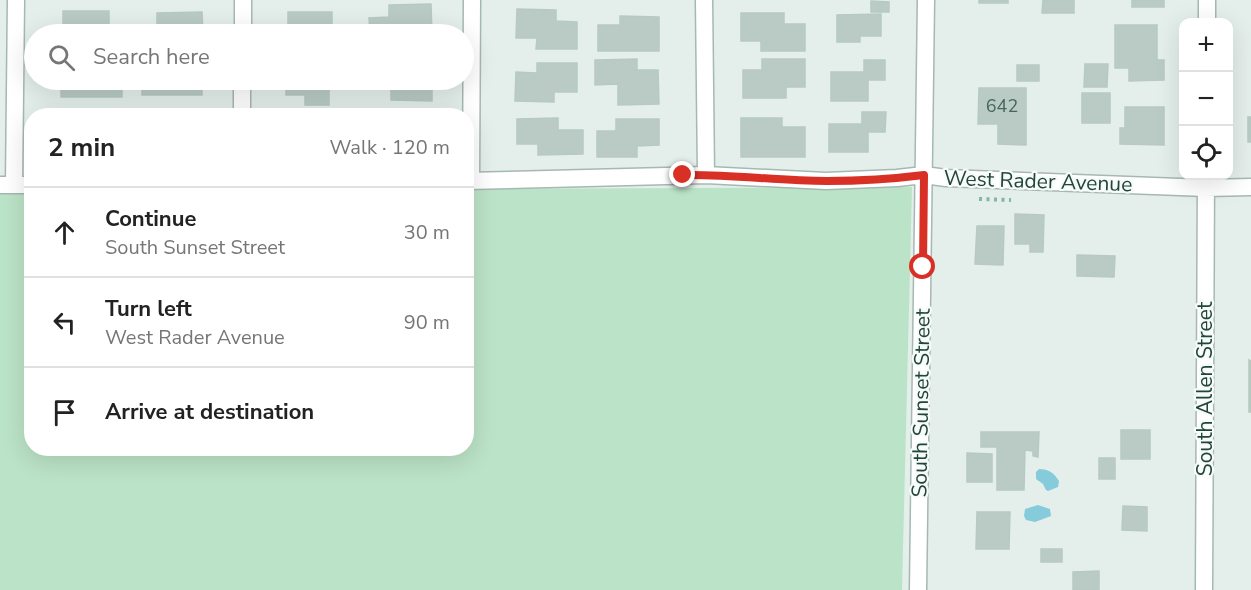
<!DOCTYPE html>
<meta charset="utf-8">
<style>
body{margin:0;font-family:"Nunito Sans",sans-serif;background:#f2f2f2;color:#222}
.controls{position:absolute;right:18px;top:18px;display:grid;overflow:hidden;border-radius:12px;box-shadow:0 6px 24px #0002}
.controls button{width:54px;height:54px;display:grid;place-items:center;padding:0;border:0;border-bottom:2px solid #e0e0e0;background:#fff;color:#222;font:30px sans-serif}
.stop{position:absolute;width:18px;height:18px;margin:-14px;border:4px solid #d93025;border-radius:50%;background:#fff}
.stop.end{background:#d93025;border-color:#fff;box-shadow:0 2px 6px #0008}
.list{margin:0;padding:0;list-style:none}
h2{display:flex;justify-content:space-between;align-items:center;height:78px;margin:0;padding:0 24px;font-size:26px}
h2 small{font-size:20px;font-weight:400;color:#767676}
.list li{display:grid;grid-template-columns:39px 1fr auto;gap:18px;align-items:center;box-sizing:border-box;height:90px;padding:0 24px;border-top:2px solid #e0e0e0}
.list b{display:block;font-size:22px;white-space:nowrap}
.list p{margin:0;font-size:20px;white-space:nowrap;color:#767676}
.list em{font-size:20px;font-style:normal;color:#767676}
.icon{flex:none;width:33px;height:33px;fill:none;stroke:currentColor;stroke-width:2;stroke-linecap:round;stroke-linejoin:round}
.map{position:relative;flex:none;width:1251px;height:590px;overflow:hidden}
.search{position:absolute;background:#fff;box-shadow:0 6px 24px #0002;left:24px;top:24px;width:450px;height:66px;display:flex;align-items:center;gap:15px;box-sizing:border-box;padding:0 21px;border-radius:33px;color:#767676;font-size:22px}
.panel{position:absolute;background:#fff;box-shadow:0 6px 24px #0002;left:24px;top:108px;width:450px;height:348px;border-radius:24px}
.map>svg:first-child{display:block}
.green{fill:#bbe3c7}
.water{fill:#86cbdb}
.building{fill:#b9cbc4;stroke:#b6cac2;stroke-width:1.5}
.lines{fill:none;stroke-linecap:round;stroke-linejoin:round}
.minor-casing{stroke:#a6b8b3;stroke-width:19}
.path{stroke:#81b7a8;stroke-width:4;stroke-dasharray:3 4.5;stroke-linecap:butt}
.minor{stroke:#fff;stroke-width:16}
.route{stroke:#d93025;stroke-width:8}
.labels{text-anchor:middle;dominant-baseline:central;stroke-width:4.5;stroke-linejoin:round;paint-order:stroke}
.number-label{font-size:18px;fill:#47665e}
.street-label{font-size:21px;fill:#21443c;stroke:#f6fbf8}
</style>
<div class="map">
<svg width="1251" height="590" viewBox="0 0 1251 590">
<rect width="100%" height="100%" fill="#e4efeb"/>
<path class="green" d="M912,187L902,590H0V192H31L32,448H466L467,189Z"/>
<path class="water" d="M1039,469C1049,469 1054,473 1059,481L1058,487L1048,491L1046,490L1043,484L1036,479V472Z
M1038,505L1050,509L1051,516L1035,522L1026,520L1024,516L1025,509Z"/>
<path class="building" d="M979,0H1008V3H979Z
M1043,0H1074V13H1042Z
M1132,0H1164V7H1132Z
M871,1L889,2V12H871Z
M431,4L432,34H370L369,18L389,17V5Z
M517,9L556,10V21L577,22V49H536L537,38H516Z
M63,11H109V34H63Z
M202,12L203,34H157V13Z
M288,12H332V34H288Z
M741,13H784V24H805V51H761V41H741Z
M881,14V36H860V42H837V15Z
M620,16L659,17V51H598V25H620Z
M1115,25H1157V60H1164V80L1129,81V68H1115Z
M637,59V70H658L659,104L618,105V84L595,85V60Z
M762,59H805V87H786V98H743V70H762Z
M864,60H885V80H868V101H831V72H864Z
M537,63H577V92H554V102L515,101L516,72L537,73Z
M1085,64H1108L1107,87H1084Z
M1017,65H1039V81H1017Z
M61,80H122V97H61Z
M142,80H202V95H142Z
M286,80H347V88H329V105H305V95H286Z
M368,80H432V101L391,100V87H368Z
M979,88H1026V145L998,144V124H978Z
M1082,93H1110V123H1082Z
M1125,107H1164V145L1120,144V128H1125Z
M57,110H98V116H57Z
M287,111H328V116H287Z
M161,112L200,113V116H161Z
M862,112H886L885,132H868V152H829V124H862Z
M1248,117H1251V142H1248Z
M558,118V130H583V154L538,155V144H517V119Z
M741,118H782V127H805V157H741Z
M616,119H659V145L637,146V157H597V131H616Z
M1015,214L1044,215L1043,252H1030V244H1015Z
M977,226H1004L1003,265L975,264Z
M1077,255L1115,256L1114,277L1077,276Z
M1249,360L1251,361V412H1249Z
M1121,430H1150V459H1121Z
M981,432H1039L1038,457L1033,456V451L1025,450L1024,490H997V447H981Z
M967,453L992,454V482H967Z
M1099,458H1115V479H1099Z
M1123,506L1147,507V531L1122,530Z
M977,512H1010L1009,549H976Z
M1041,549H1062V562H1041Z
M1099,571V590H1073V572Z"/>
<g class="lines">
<g class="minor-casing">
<path id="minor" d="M704,0L706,175
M1207,22V0
M243,34V0
M242,116V80
M466,181L706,175L826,181L897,178L924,175L946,178L1206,188L1251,187
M471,181L472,0
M0,185H32
M14,185L16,0
M918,590L926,0
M1204,590L1206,176"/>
</g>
<path class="path" d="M979,199L1011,200"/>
<use href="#minor" class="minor"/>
</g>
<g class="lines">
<path class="route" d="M683,175C731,174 779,181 827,181C859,181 892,179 924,175L923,267"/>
</g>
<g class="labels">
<g class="number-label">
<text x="1002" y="106">642</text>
</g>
<g class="street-label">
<text transform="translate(1038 181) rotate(2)">West Rader Avenue</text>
<text transform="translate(1205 389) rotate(-90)">South Allen Street</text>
<text transform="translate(921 403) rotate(-89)">South Sunset Street</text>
</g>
</g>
</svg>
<div class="controls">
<button>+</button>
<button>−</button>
<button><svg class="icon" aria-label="locate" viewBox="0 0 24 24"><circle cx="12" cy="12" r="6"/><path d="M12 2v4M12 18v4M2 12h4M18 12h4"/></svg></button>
</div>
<div class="stop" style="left:923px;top:267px"></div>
<div class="stop end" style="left:683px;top:175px"></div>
<div class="search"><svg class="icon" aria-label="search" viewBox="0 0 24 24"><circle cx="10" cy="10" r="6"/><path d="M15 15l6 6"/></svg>Search here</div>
<section class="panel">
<h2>2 min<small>Walk · 120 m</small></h2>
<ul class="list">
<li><svg class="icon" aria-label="ahead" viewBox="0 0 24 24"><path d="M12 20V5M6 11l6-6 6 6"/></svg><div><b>Continue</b><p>South Sunset Street</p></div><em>30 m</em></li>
<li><svg class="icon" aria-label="left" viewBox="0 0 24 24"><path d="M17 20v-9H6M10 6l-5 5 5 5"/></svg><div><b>Turn left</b><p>West Rader Avenue</p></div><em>90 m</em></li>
<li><svg class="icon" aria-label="arrive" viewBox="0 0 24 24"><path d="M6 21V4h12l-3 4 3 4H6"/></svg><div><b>Arrive at destination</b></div></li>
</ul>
</section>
</div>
